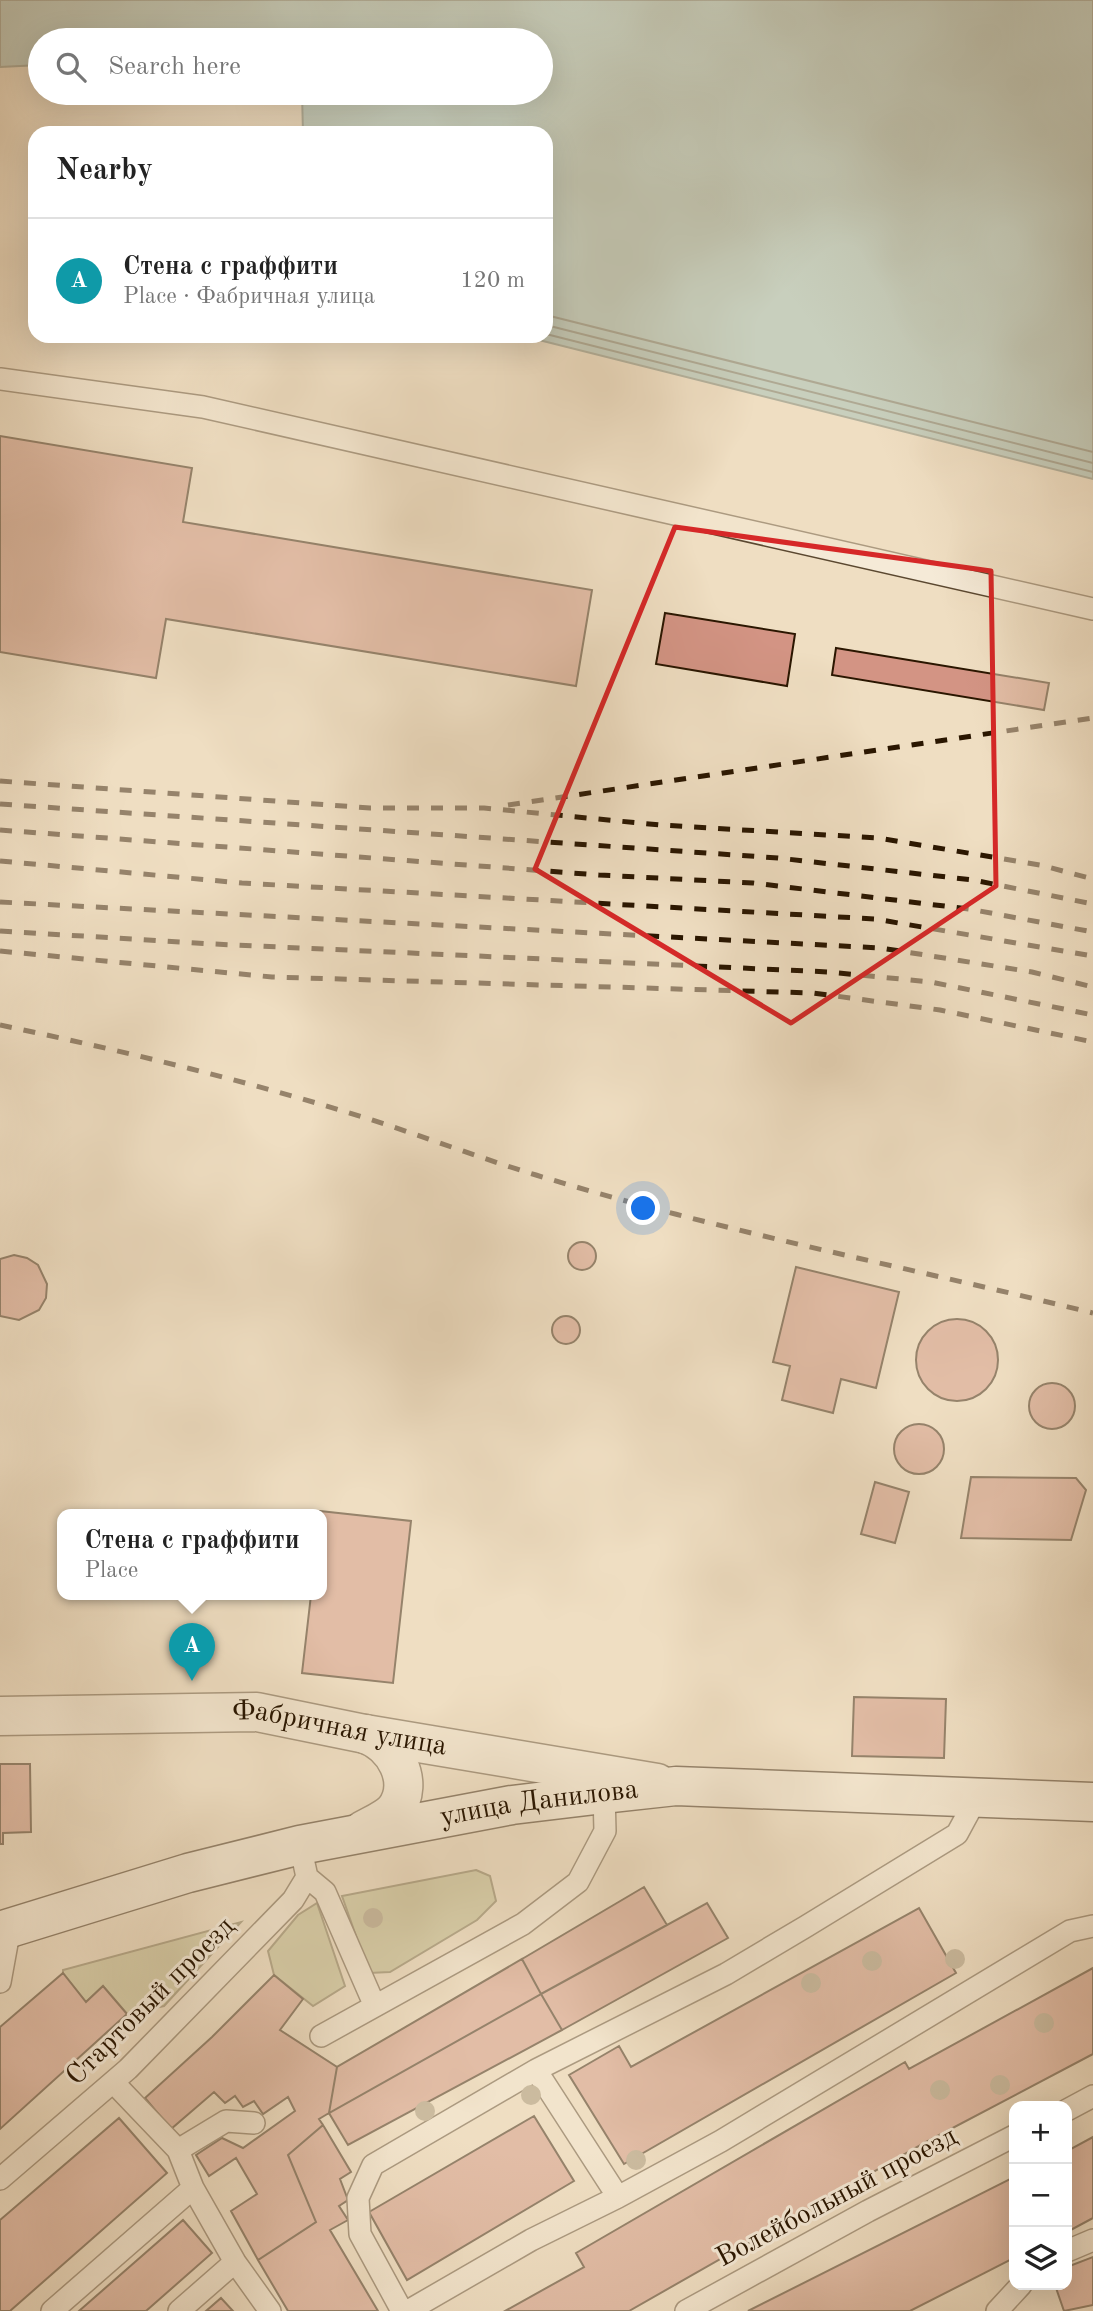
<!DOCTYPE html>
<meta charset="utf-8">
<style>
body{margin:0;font-family:"Old Standard TT",serif;background:#f6f6f6;color:#222}
.controls{position:absolute;right:21px;bottom:21px;display:grid;overflow:hidden;border-radius:14px;box-shadow:0 7px 28px #0002}
.controls button{width:63px;height:63px;display:grid;place-items:center;padding:0;border:0;border-bottom:2px solid #e0e0e0;background:#fff;color:#222;font:35px sans-serif}
.you{position:absolute;left:644px;top:1209px;width:24px;height:24px;margin:-18px;border:5px solid #fff;border-radius:50%;background:#1a73e8;box-shadow:0 0 0 10px #1a73e833}
.badge{display:grid;place-items:center;width:46px;height:46px;border-radius:50%;background:#8f2418;color:#fff;font-size:23px;font-weight:700}
.pin{position:absolute;translate:-50% -58px;filter:drop-shadow(0 2px 4px #0008)}
.pin::after{content:'';position:absolute;top:37px;width:24px;height:21px;background:inherit;clip-path:polygon(0 0,100% 0,50% 100%)}
.popup{position:absolute;left:57px;top:1509px;width:270px;height:91px;box-sizing:border-box;display:grid;place-content:center;border-radius:14px;background:#fff;filter:drop-shadow(0 2px 5px #0005);font-size:23px;white-space:nowrap;color:#767676}
.popup b{font-size:26px;color:#222}
.popup::after{content:'';position:absolute;left:50%;top:100%;margin-left:-14px;border:14px solid transparent;border-top-color:#fff}
.list{margin:0;padding:0;list-style:none}
h2{display:flex;justify-content:space-between;align-items:center;height:91px;margin:0;padding:0 28px;font-size:30px}
h2 small{font-size:23px;font-weight:400;color:#767676}
.list li{display:grid;grid-template-columns:46px 1fr auto;gap:21px;align-items:center;box-sizing:border-box;height:126px;padding:0 28px;border-top:2px solid #e0e0e0}
.list b{display:block;font-size:26px;white-space:nowrap}
.list p{margin:0;font-size:23px;white-space:nowrap;color:#767676}
.list em{font-size:23px;font-style:normal;color:#767676}
.icon{flex:none;width:38px;height:38px;fill:none;stroke:currentColor;stroke-width:2;stroke-linecap:round;stroke-linejoin:round}
.map{position:relative;flex:none;width:1093px;height:2311px;overflow:hidden}
.search{position:absolute;background:#fff;box-shadow:0 7px 28px #0002;left:28px;top:28px;width:525px;height:77px;display:flex;align-items:center;gap:18px;box-sizing:border-box;padding:0 24px;border-radius:38px;color:#767676;font-size:26px}
.panel{position:absolute;background:#fff;box-shadow:0 7px 28px #0002;left:28px;top:126px;width:525px;height:217px;border-radius:21px}
.map>svg:first-child{display:block}
.green{fill:#c0bf8e;stroke:#756a47;stroke-width:2}
.water{fill:#9abcb5;stroke:#6d7a6d;stroke-width:2}
.lines{fill:none;stroke-linecap:round;stroke-linejoin:round}
.shore{stroke:#62695a;stroke-width:2}
.building{fill:#d39484;stroke:#2a1600;stroke-width:2}
.lane-casing{stroke:#5b4830;stroke-width:24}
.street-casing{stroke:#5b4830;stroke-width:41}
.secondary-casing{stroke:#2a1600;stroke-width:41}
.lane{stroke:#f5ead7;stroke-width:21}
.street{stroke:#f5ead7;stroke-width:38}
.secondary{stroke:#f5ead7;stroke-width:38}
.rail{stroke:#2a1600;stroke-width:5;stroke-dasharray:12 12;stroke-linecap:butt}
.tree{fill:#9f9073}
.marked{fill:none;stroke:#d62828;stroke-width:5;stroke-linejoin:round}
.labels{text-anchor:middle;dominant-baseline:central;stroke-width:6;stroke-linejoin:round;paint-order:stroke}
.street-label{font-size:28px;fill:#2a1600;stroke:#f5ead7}
</style>
<div class="map">
<svg width="1093" height="2311" viewBox="0 0 1093 2311">
<rect width="100%" height="100%" fill="#efdec2"/>
<filter id="stains"><feTurbulence type="fractalNoise" baseFrequency=".00286" numOctaves="4"/><feColorMatrix values="0 0 0 0 .2 0 0 0 0 .09 0 0 0 0 .02 0 0 0 .5 -.17"/></filter>
<radialGradient id="worn" r=".72"><stop offset=".6" stop-color="#630" stop-opacity="0"/><stop offset="1" stop-color="#630" stop-opacity=".3"/></radialGradient>
<path class="green" d="M476,1870L490,1876L496,1901L477,1920L390,1972L369,1973L342,1896Z
M317,1903L345,1986L313,2006L274,1975L268,1951L298,1915Z
M241,1922L164,2006L127,2014L103,1986L86,2002L63,1973V1970Z"/>
<path class="water" d="M0,0H1093V479L523,336H546V133H303L302,93H541V40H40V65L0,67Z"/>
<g class="lines">
<path class="shore" d="M546,315L1093,452
M546,325L1093,463
M546,334L1093,472"/>
</g>
<path class="building" d="M0,436L192,468L183,522L592,590L576,686L166,619L156,678L0,652Z
M665,613L795,634L787,686L656,664Z
M836,648L1049,683L1044,710L832,675Z
M568 1256a14 14 0 1 1 28 0a14 14 0 1 1-28 0Z
M14,1255L27,1258L38,1265L47,1284L46,1298L39,1310L19,1320L0,1316V1259Z
M796,1267L899,1292L876,1388L841,1379L833,1413L782,1400L790,1366L773,1362Z
M552 1330a14 14 0 1 1 28 0a14 14 0 1 1-28 0Z
M916 1360a41 41 0 1 1 82 0a41 41 0 1 1-82 0Z
M1029 1406a23 23 0 1 1 46 0a23 23 0 1 1-46 0Z
M894 1449a25 25 0 1 1 50 0a25 25 0 1 1-50 0Z
M971,1477L1076,1478L1086,1490L1071,1540L961,1538Z
M875,1482L909,1492L895,1543L861,1534Z
M320,1511L411,1521L393,1683L302,1673L311,1595H322Z
M854,1697L946,1699L944,1758L852,1756Z
M0,1764H30L31,1832L3,1833V1844H0Z
M644,1887L667,1925L541,1994L522,1959Z
M707,1903L728,1938L562,2030L541,1994Z
M919,1908L956,1973L624,2164L569,2075L619,2046L631,2067Z
M522,1959L541,1994L329,2113L337,2067Z
M1093,1968V2054L926,2142L629,2311H505L584,2267L576,2253L905,2062L909,2069Z
M63,1973L86,2002L103,1986L127,2014L0,2129V2027Z
M274,1975L303,1999L280,2030L337,2067L329,2113L319,2119L323,2125L288,2155L316,2222L258,2260L231,2211L257,2194L236,2158L209,2176L196,2155L222,2138L243,2148L295,2111L288,2097L263,2114L254,2101L243,2107L235,2096L225,2103L214,2092L171,2129L145,2098L212,2037Z
M541,1994L562,2030L348,2145L329,2113Z
M534,2116L574,2181L407,2280L369,2212Z
M119,2118L167,2173L10,2311H0V2220Z
M323,2125L351,2172L340,2179L348,2200L339,2206L348,2220L330,2230L378,2311H288L258,2260L316,2222L288,2155Z
M1093,2137V2218L1067,2232V2151Z
M1014,2177V2258L910,2311H748Z
M183,2220L212,2253L146,2311H79Z
M1093,2257V2305L1064,2311L1055,2285H1067V2267Z
M221,2298L233,2311H206Z"/>
<g class="lines">
<g class="lane-casing">
<path id="lane" d="M0,379L203,407L1093,609
M307,1877L325,1892L374,2004
M0,1982L10,1927
M321,2036L523,1924L578,1882L605,1831L604,1794
M536,2070L618,2197
M113,2082L178,2150L193,2188L235,2262L270,2311
M1067,2110L1093,2096
M178,2150L226,2121L254,2123
M0,2179L128,2069L293,1900L307,1877L300,1845
M1067,2251L1093,2240
M52,2311L193,2188
M179,2311L235,2262
M402,2311L360,2234L358,2198L373,2165L536,2070L726,1974L805,1927L957,1834L977,1797
M408,2311L531,2240L618,2197L721,2141L1070,1931L1093,1926
M686,2311L868,2211L1014,2136
M997,2311L1021,2285"/>
</g>
<g class="street-casing">
<g id="street">
<path id="s1" d="M0,1716L257,1712L365,1734L657,1783"/>
<path d="M362,1831C372,1825 387,1819 395,1810C416,1782 394,1743 365,1734"/>
</g>
</g>
<g class="secondary-casing">
<g id="secondary">
<path id="s2" d="M0,1931L188,1873L300,1845L512,1805L604,1794L676,1786L1093,1802"/>
</g>
</g>
<use href="#lane" class="lane"/>
<use href="#street" class="street"/>
<use href="#secondary" class="secondary"/>
<path class="rail" d="M0,781L370,808H484L660,825L878,838L1040,865L1093,879
M0,804L778,858L973,880L1093,904
M508,805L1093,718
M0,830L599,875L753,883L969,909L1093,932
M0,861L242,883L875,919L1093,956
M0,902L881,948L1032,972L1093,987
M0,931L213,944L829,972L931,982L1093,1015
M0,951L272,977L813,993L940,1010L1093,1042
M0,1025C124,1051 248,1081 369,1119C425,1137 480,1158 536,1175C719,1231 907,1267 1093,1313"/>
</g>
<g class="tree">
<circle cx="373" cy="1918" r="10"/>
<circle cx="955" cy="1959" r="10"/>
<circle cx="872" cy="1961" r="10"/>
<circle cx="811" cy="1983" r="10"/>
<circle cx="1044" cy="2023" r="10"/>
<circle cx="1000" cy="2085" r="10"/>
<circle cx="940" cy="2090" r="10"/>
<circle cx="531" cy="2095" r="10"/>
<circle cx="425" cy="2111" r="10"/>
<circle cx="636" cy="2160" r="10"/>
</g>
<path d="M0 0H1093V2311H0ZM675,527L991,571L996,886L791,1023L535,869Z" fill="#efdec2" fill-opacity=".55" fill-rule="evenodd"/>
<path class="marked" d="M675,527L991,571L996,886L791,1023L535,869Z"/>
<g class="labels">
<g class="street-label">
<text stroke="none"><textPath href="#s1" startOffset="341">Фабричная улица</textPath></text>
<text stroke="none"><textPath href="#s2" startOffset="555">улица Данилова</textPath></text>
<text transform="translate(151 2002) rotate(-45)">Стартовый проезд</text>
<text transform="translate(837 2198) rotate(-28)">Волейбольный проезд</text>
</g>
</g>
<rect width="100%" height="100%" filter="url(#stains)"/>
<rect width="100%" height="100%" fill="url(#worn)"/>
</svg>
<div class="controls">
<button>+</button>
<button>−</button>
<button><svg class="icon" aria-label="layers" viewBox="0 0 24 24"><path d="M12 4l9 5-9 5-9-5zM3 14l9 5 9-5"/></svg></button>
</div>
<div class="you"></div>
<div class="pin badge" style="left:192px;top:1681px;background:#0f9aa8">A</div>
<div class="popup"><b>Стена с граффити</b>Place</div>
<div class="search"><svg class="icon" aria-label="search" viewBox="0 0 24 24"><circle cx="10" cy="10" r="6"/><path d="M15 15l6 6"/></svg>Search here</div>
<section class="panel">
<h2>Nearby<small></small></h2>
<ul class="list">
<li><span class="badge" style="background:#0f9aa8">A</span><div><b>Стена с граффити</b><p>Place · Фабричная улица</p></div><em>120 m</em></li>
</ul>
</section>
</div>
